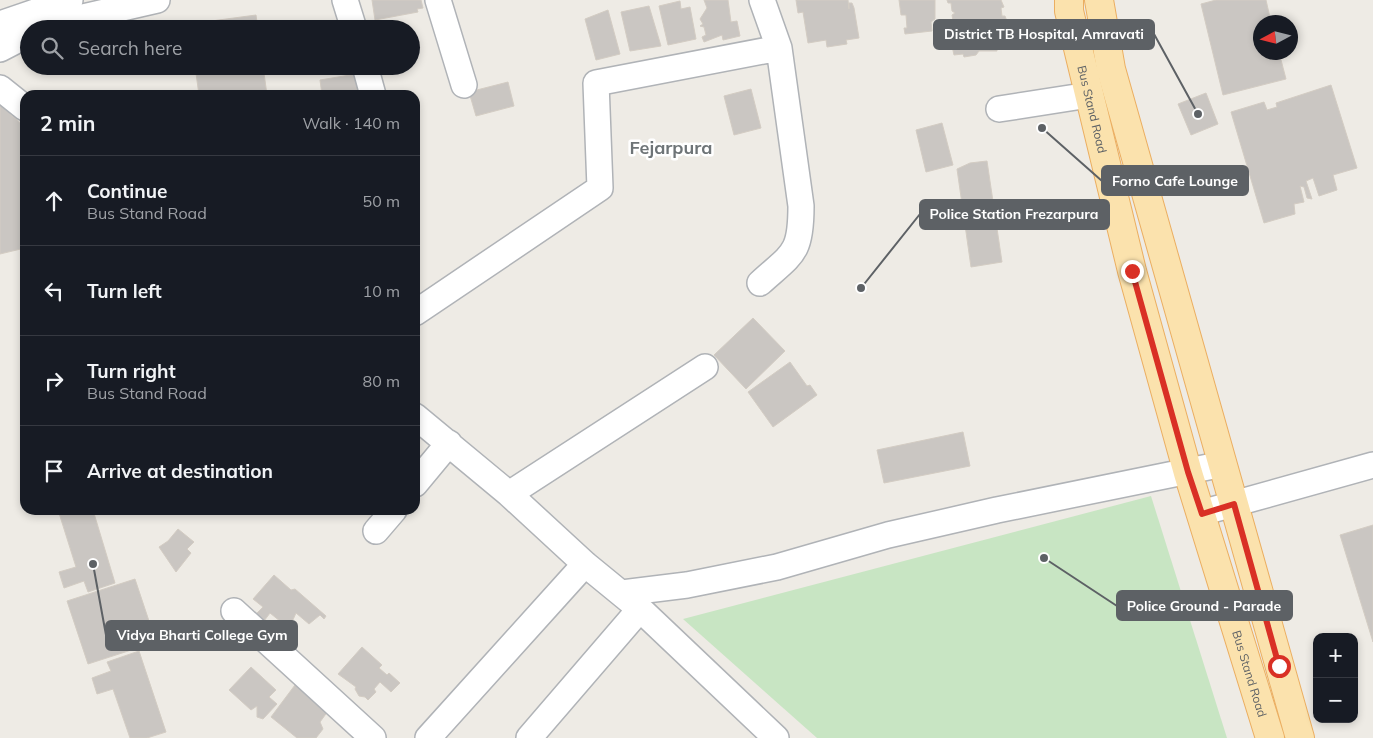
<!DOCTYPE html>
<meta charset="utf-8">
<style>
body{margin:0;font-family:Mulish,sans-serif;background:#20242c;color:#f1f3f6}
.controls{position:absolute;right:15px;bottom:15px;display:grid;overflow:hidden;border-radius:10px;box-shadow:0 2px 8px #0003}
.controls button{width:45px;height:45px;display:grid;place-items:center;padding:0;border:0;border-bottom:1px solid #363941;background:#171b24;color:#f1f3f6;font:25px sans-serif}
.compass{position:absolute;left:1253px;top:15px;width:45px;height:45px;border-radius:50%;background:#171b24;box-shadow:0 2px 8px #0003;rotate:263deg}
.stop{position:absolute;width:15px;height:15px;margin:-11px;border:4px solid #d93025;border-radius:50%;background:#fff}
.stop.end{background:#d93025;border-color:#fff;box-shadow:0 1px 5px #0008}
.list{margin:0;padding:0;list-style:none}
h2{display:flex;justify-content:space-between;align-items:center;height:65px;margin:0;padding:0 20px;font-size:21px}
h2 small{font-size:16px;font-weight:400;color:#9ea1a6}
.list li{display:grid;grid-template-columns:32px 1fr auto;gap:15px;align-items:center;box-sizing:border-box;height:90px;padding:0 20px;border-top:1px solid #363941}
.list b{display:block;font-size:19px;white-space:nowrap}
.list p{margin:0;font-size:16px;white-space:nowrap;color:#9ea1a6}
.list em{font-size:16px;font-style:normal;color:#9ea1a6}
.icon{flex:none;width:28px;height:28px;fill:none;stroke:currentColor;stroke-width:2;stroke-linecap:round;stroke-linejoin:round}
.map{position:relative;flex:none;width:1373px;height:738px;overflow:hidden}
.search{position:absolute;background:#171b24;box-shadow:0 2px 8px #0003;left:20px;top:20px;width:400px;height:55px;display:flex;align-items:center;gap:12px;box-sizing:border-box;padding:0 18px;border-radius:28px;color:#9ea1a6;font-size:19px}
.panel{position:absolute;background:#171b24;box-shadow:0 2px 8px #0003;left:20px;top:90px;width:400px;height:425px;border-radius:15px}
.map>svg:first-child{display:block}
.green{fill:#c8e5c3}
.building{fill:#cac6c2;stroke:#d3ccc3}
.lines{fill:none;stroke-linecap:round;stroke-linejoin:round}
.minor-casing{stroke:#b0b3b7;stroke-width:28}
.major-casing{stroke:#ebae61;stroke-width:30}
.minor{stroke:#fff;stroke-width:25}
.major{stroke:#fbe2ad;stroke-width:28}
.route{stroke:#d93025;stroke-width:6}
.labels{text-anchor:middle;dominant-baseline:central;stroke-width:5;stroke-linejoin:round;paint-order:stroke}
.street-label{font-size:12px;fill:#5d6165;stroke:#fff}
.district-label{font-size:18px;font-weight:bold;fill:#6e7477;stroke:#fff}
.leader{fill:none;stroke:#5d6165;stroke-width:2}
.callout-dot{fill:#5d6165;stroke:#fff;stroke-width:2}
.callout{fill:#5d6165;stroke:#5d6165;stroke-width:2}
.callout-label{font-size:14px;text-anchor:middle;font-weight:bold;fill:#fff}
</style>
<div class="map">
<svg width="1373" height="738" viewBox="0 0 1373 738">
<rect width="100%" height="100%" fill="#eeebe5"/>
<path class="green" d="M1151,496L1227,738H817L683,619Z"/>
<path class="building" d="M372,0H421L423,8L417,9L418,12L375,20Z
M704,0H728L731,22L737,21L740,36L723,40L722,35L704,42L702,37L706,35L704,27L700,26L703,24L700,19L707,8Z
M796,0H848L849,9V3H852L854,8L859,38L846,40L847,44L827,47L826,40L808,43L803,12L798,13Z
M899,0H935V19L931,22L932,31L905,34L904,28H907L906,15H901Z
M947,0H1001L1004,7L1001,8L1002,16H1005L1008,24L1003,28L1004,48L997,49V51H979L976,55L964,57L963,54L954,55L952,46H955L957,39L955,33L950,34L948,21H953L952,15L955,13L952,11L951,3H948Z
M1216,0H1266L1271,22H1260V52H1276L1277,56H1280L1286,79L1223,95L1201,4Z
M680,1L681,9L690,7L696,39L668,45L659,6Z
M649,6L661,46L630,51L621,12Z
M608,10L620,54L596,60L585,19Z
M256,15L258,29H189V24Z
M195,66H263L267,95H199Z
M362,73L366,95H322L320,80Z
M508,82L514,106L476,116L469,92Z
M1331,85L1357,168L1333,175L1337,190L1319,196L1313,178L1306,181L1312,199L1307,198L1304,187L1300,186L1304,202L1294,204L1295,214L1264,223L1231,112L1264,102L1267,110L1277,107L1276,103Z
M751,89L761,128L734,135L724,96Z
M1206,93L1218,124L1191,135L1178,104Z
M0,105L25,127V248L0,254Z
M942,123L953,165L926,172L916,130Z
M987,161L1002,262L971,267L957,169L970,163Z
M753,318L785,351L746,389L714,355Z
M790,362L807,386L810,385L817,395L773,427L748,392Z
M963,432L970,466L884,483L877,450Z
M415,451L424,459L415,470Z
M70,510H93L115,583L88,592L84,581L64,588L59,572L76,567L59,513Z
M1373,525V642L1340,535Z
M178,529L194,542L187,549L191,553L176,572L159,547L168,541Z
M274,575L291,590L295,589L326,616L324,619L320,615L309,624L296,613L292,622L286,626L270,613L264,621L256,614L263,607L253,599Z
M135,579L156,642L88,664L67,601Z
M362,647L382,665L379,668L387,675L389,673L400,683L391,692L380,682L374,689L376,692L368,700L365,697L359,696L355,689L356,687L338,674Z
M139,651L166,732L147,738H130L113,689L97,694L92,678L111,671L107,662Z
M251,667L276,690L269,697L277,704L263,719L257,717V706L251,710L229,690Z
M295,685L328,711L320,722L323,729L316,738H297L271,717Z"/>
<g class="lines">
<g class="minor-casing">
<path id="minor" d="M345,0L354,29
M438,0L464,85
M0,24L70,0
M40,29L57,23L157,0
M0,49L29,34
M365,66L373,95
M0,88L25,108
M999,109L1089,95
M760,283C793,253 801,254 801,206L779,48L762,0
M415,313L600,188L596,83L779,48
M415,416L509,494L585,564L640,609L776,738
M415,484L449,443
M509,494L705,367
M1201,513L1373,465
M376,531L394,510
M622,593L687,585L777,567L888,535L997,510L1223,464
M234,611L373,738
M428,738L585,564
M529,738L640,609"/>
</g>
<g class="major-casing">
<g id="major">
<path id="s1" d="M1069,0V11L1132,271L1188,473L1270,738"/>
<path d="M1099,0L1111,69L1300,738"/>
</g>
</g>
<use href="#minor" class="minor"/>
<use href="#major" class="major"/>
</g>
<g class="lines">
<path class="route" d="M1132,271L1188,472L1202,514L1234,504L1279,666"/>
</g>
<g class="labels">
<g class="street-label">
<text stroke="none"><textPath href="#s1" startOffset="112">Bus Stand Road</textPath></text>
<text stroke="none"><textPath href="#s1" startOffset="698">Bus Stand Road</textPath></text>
</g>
<g class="district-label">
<text x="671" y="147">Fejarpura</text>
</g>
</g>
<path class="leader" d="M1198 114L1154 34M1042 128L1102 181M861 288L920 214M1044 558L1117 606M93 564L106 635"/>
<g class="callout-dot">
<circle cx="1198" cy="114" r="5"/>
<circle cx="1042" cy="128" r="5"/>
<circle cx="861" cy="288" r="5"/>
<circle cx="1044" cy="558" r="5"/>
<circle cx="93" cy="564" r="5"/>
</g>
<g class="callout">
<rect x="934" y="20" width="220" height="29" rx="5"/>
<rect x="1102" y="166" width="146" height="29" rx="5"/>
<rect x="920" y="200" width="189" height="29" rx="5"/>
<rect x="1117" y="591" width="175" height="29" rx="5"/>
<rect x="106" y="621" width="191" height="29" rx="5"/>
</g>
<g class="callout-label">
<text x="1044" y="39">District TB Hospital, Amravati</text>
<text x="1175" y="186">Forno Cafe Lounge</text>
<text x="1014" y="219">Police Station Frezarpura</text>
<text x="1204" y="611">Police Ground - Parade</text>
<text x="202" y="640">Vidya Bharti College Gym</text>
</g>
</svg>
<div class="controls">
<button>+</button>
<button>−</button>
</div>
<svg class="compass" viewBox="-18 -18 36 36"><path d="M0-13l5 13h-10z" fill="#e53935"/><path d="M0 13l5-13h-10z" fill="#9ea1a6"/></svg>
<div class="stop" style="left:1279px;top:666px"></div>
<div class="stop end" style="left:1132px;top:271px"></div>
<div class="search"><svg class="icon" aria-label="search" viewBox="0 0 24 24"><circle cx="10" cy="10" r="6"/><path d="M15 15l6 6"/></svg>Search here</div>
<section class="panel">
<h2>2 min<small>Walk · 140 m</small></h2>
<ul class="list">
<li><svg class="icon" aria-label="ahead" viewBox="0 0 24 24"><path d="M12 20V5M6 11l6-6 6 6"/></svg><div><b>Continue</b><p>Bus Stand Road</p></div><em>50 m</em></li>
<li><svg class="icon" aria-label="left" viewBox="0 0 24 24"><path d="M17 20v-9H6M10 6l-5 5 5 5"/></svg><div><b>Turn left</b></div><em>10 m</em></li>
<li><svg class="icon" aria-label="right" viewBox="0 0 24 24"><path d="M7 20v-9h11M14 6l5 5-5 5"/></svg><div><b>Turn right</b><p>Bus Stand Road</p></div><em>80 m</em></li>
<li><svg class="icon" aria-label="arrive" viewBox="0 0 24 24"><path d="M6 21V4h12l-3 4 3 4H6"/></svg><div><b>Arrive at destination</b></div></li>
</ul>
</section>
</div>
